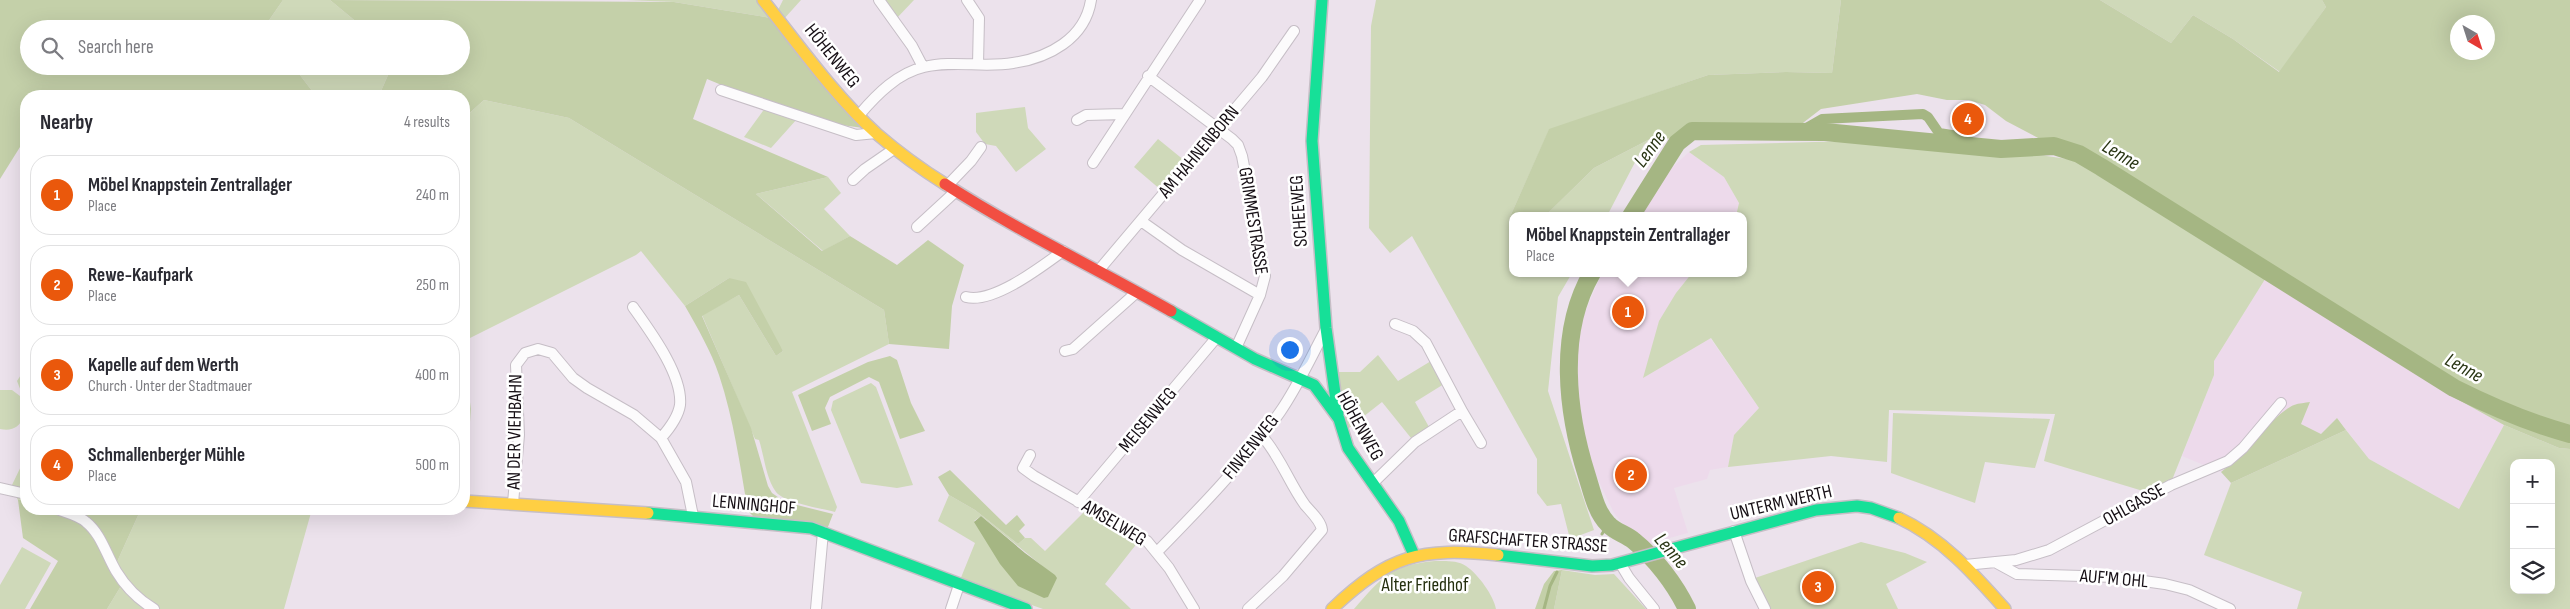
<!DOCTYPE html>
<meta charset="utf-8">
<style>
body{margin:0;font-family:"Sofia Sans Condensed",sans-serif;background:#f2f2f3;color:#2b2b33}
.controls{position:absolute;right:15px;bottom:15px;display:grid;overflow:hidden;border-radius:10px;box-shadow:0 5px 20px #0002}
.controls button{width:45px;height:45px;display:grid;place-items:center;padding:0;border:0;border-bottom:1px solid #e1e1e2;background:#fff;color:#2b2b33;font:25px sans-serif}
.compass{position:absolute;left:2450px;top:15px;width:45px;height:45px;border-radius:50%;background:#fff;box-shadow:0 5px 20px #0002;rotate:141deg}
.you{position:absolute;left:1289px;top:349px;width:18px;height:18px;margin:-12px;border:4px solid #fff;border-radius:50%;background:#1a73e8;box-shadow:0 0 0 8px #1a73e833}
.badge{display:grid;place-items:center;width:32px;height:32px;border-radius:50%;background:#ea580c;color:#fff;font-size:16px;font-weight:700}
.pin{position:absolute;translate:-50% -50%;border:2px solid #fff;box-shadow:0 1px 5px #0006}
.popup{position:absolute;left:1509px;top:212px;width:238px;height:65px;box-sizing:border-box;display:grid;place-content:center;border-radius:10px;background:#fff;filter:drop-shadow(0 1px 4px #0005);font-size:16px;white-space:nowrap;color:#7c7c81}
.popup b{font-size:19px;color:#2b2b33}
.popup::after{content:'';position:absolute;left:50%;top:100%;margin-left:-10px;border:10px solid transparent;border-top-color:#fff}
.list{margin:0;padding:0;list-style:none}
h2{display:flex;justify-content:space-between;align-items:center;height:65px;margin:0;padding:0 20px;font-size:21px}
h2 small{font-size:16px;font-weight:400;color:#7c7c81}
.list li{display:grid;grid-template-columns:32px 1fr auto;gap:15px;align-items:center;box-sizing:border-box;height:80px;margin:0 10px 10px;padding:0 10px;border:1px solid #e1e1e2;border-radius:20px}
.list b{display:block;font-size:19px;white-space:nowrap}
.list p{margin:0;font-size:16px;white-space:nowrap;color:#7c7c81}
.list em{font-size:16px;font-style:normal;color:#7c7c81}
.icon{flex:none;width:28px;height:28px;fill:none;stroke:currentColor;stroke-width:2;stroke-linecap:round;stroke-linejoin:round}
.map{position:relative;flex:none;width:2570px;height:609px;overflow:hidden}
.search{position:absolute;background:#fff;box-shadow:0 5px 20px #0002;left:20px;top:20px;width:450px;height:55px;display:flex;align-items:center;gap:12px;box-sizing:border-box;padding:0 18px;border-radius:28px;color:#7c7c81;font-size:19px}
.panel{position:absolute;background:#fff;box-shadow:0 5px 20px #0002;left:20px;top:90px;width:450px;height:425px;border-radius:20px}
.map>svg:first-child{display:block}
.built{fill:#eddaeb}
.green{fill:#cfd9b9;fill-rule:evenodd}
.forest{fill:#c4d0a9;fill-rule:evenodd}
.water{fill:#a5b683}
.lines{fill:none;stroke-linecap:round;stroke-linejoin:round}
.stream{stroke:#a5b683;stroke-width:3}
.canal{stroke:#a5b683;stroke-width:10}
.river{stroke:#a5b683;stroke-width:18}
.street-casing{stroke:#c6bec6;stroke-width:12}
.fast-casing{stroke:#c6bec6;stroke-width:14}
.slow-casing{stroke:#c6bec6;stroke-width:14}
.jam-casing{stroke:#c6bec6;stroke-width:14}
.street{stroke:#fcfbfc;stroke-width:10}
.fast{stroke:#16e098;stroke-width:11}
.slow{stroke:#ffcf43;stroke-width:11}
.jam{stroke:#f24e42;stroke-width:11}
.labels{text-anchor:middle;dominant-baseline:central;stroke-width:5;stroke-linejoin:round;paint-order:stroke}
.street-label{font-size:19px;fill:#160f15;stroke:#fff}
.park-label{font-size:19px;fill:#232e0d;stroke:#fff}
.water-label{font-size:20px;font-style:italic;fill:#2a3615;stroke:#fff}
</style>
<div class="map">
<svg width="2570" height="609" viewBox="0 0 2570 609">
<rect width="100%" height="100%" fill="#ece2ec"/>
<path class="built" d="M1689,152L1724,177L1739,203L1736,216H1637L1663,176Z
M1602,273H1692L1676,293L1644,377L1710,338L1759,408L1734,435L1728,467L1710,470L1707,479L1674,488L1688,533L1640,546L1614,513L1574,430L1572,383L1579,326Z
M2267,276L2353,329L2448,394L2504,425L2459,509L2369,459L2337,418L2321,434L2301,424L2310,402L2294,405L2277,418L2238,460L2221,472L2182,456L2214,375V361Z"/>
<path class="green" d="M283,0H330L365,29H263Z
M626,0H766L777,12L783,0H801L783,20L674,2Z
M883,0H914L896,19Z
M1376,0H1841L1832,73L1786,72L1708,75L1549,130L1509,219L1513,221V273H1572L1558,297L1548,391L1594,530L1570,539L1561,504L1547,506L1537,493V459L1412,236L1390,253L1369,228L1371,26Z
M2100,0H2322L2326,7L2280,72L2233,39L2193,15L2171,43Z
M293,66H392L381,91L388,96H316Z
M484,100L569,118L884,310L889,344L792,392L837,507L835,512C820,508 785,503 776,492C766,479 764,455 759,440L755,439L702,315L739,295L776,356L783,351L729,278L685,306L641,251L636,255L464,341V118Z
M1025,107L1028,128L1046,149L1016,172L996,146L985,144L976,132V113Z
M765,108L797,119L771,148L744,137Z
M1158,139L1185,161L1161,190L1134,167Z
M1650,139L1644,145L1607,216H1545L1594,168Z
M1927,139L2082,161L2267,276L2214,361V375L2172,480L2143,491L2044,461L2055,414L1889,410L1887,462L1831,456L1728,467L1734,435L1759,408L1711,338L1643,378L1659,321L1676,293L1692,273H1743V216H1736L1739,203L1724,177L1689,152L1701,145Z
M828,177L841,193L824,209L850,236L823,251L756,194Z
M1378,355L1398,381L1431,361L1444,384L1415,402L1429,427L1411,438L1382,402L1349,428L1343,421L1336,372H1360Z
M464,361L471,409L464,500Z
M26,367C26,388 34,436 0,429V390H12L24,399L17,381Z
M871,383L876,387L913,485L897,488L861,483L831,410L833,401Z
M1893,413L2050,419L2035,468L1985,462L1975,503L1891,473Z
M2504,425L2559,448L2570,449V609H2297L2302,592L2204,555L2231,483L2346,430L2369,459L2459,509ZM2514,463H2551V590H2514Z
M26,456V498L18,500L11,487Z
M949,495L975,510L1018,544L1025,538H1031L1045,551L1084,512L1138,542L1105,584L1131,609H1043L960,580L975,543L938,521ZM981,516L1057,578L974,521Z
M141,509H312L284,609H107L121,586L112,573Z
M1861,542L1905,553L1927,562L1886,584L1898,609H1762L1755,578Z
M22,547L51,563L25,609H0V585Z
M1435,561C1445,561 1457,560 1466,566C1478,574 1494,596 1496,609H1354C1382,577 1391,565 1435,561Z
M1562,570L1595,575L1614,574L1646,609H1554Z"/>
<path class="forest" d="M0,0H283L263,29H29V66H293L316,96H26V146L20,147L0,179Z
M330,0L674,2L783,20L863,128L806,120L707,79L693,119L828,177L756,194L822,251L850,236L897,265L928,240L964,265L952,306L949,349L889,344L884,310L569,118L484,100L464,118V96H388L381,91L392,66H461V29H365Z
M1841,0H2100L2171,43L2193,15L2233,39L2279,72L2326,7L2322,0H2570V449L2559,448L2504,425L2448,394L2353,329L2082,161L2006,121L1985,105L1969,100H1947L1917,94L1821,109L1786,136L1650,139L1594,168L1545,216H1513V221L1509,219L1549,129L1708,75L1786,72L1832,73ZM2458,22H2488V52H2458Z
M729,278L746,282L783,351L776,356L739,295L702,316L751,428L768,486L772,493L785,502L833,514L826,532L753,516L748,511C740,466 734,420 719,375C711,351 698,329 685,306Z
M890,356L897,360L911,403L925,431L900,439L879,382L869,377L830,397L825,408L831,424L812,431L798,395L868,362Z
M2310,402L2301,424L2321,434L2337,418L2346,430L2231,483L2221,472C2243,456 2274,413 2294,405C2299,403 2305,403 2310,402Z
M950,470L1006,525L1017,515L1025,525L1019,531L1025,538L1018,544L975,510L949,495L938,477Z
M26,498V509H141L112,573L121,586L107,609H30L58,561L23,538L18,500Z
M1562,570L1554,609H1535L1544,584L1554,571Z"/>
<path class="water" d="M981,516L1025,553L1055,575L1057,578L1048,597L1044,598L1018,586L1000,564L974,522Z"/>
<g class="lines">
<path class="stream" d="M1602,534L1608,524
M1544,609L1550,586L1557,572"/>
<path class="canal" d="M1801,131L1822,119L1923,114L1928,117L1939,133L1964,137L1974,145"/>
<path class="river" d="M1631,216L1677,143L1692,131L1825,132L2001,149L2054,146L2079,154L2101,167L2454,388C2492,407 2529,423 2570,434
M1592,273C1557,333 1567,413 1587,476C1592,492 1596,512 1608,524C1615,532 1626,534 1634,541C1655,558 1675,584 1687,609"/>
<g class="street-casing">
<path id="street" d="M879,0L912,46L923,67
M967,0L979,18L978,64
M1148,76L1232,139L1238,145L1242,156L1265,276L1260,295L1236,348
M721,90L856,135L876,133
M860,114C877,94 898,73 924,67C953,60 984,68 1013,63C1048,58 1085,39 1091,0
M1077,120L1086,115L1124,114
M1093,163L1200,0
M853,180L865,169L894,149
M947,186L971,161L981,147
M1141,221L1182,250L1260,295
M917,227L955,192
M1099,270L1262,77L1294,31
M966,297C993,304 1041,267 1063,251
M633,307C650,331 683,375 680,405C678,418 669,429 661,438
M1395,324L1413,331L1426,343L1462,411
M1065,351L1073,349L1137,292
M1030,455L1023,468L1034,476L1147,541L1169,568L1194,609
M1373,483L1415,442L1462,411L1481,443
M0,488L26,494
M1078,502L1217,337
M513,503L519,435L516,365L525,353L538,349L552,353L573,378L587,388L634,415L661,438L686,482L693,516
M57,509C67,513 78,515 86,522C101,534 106,554 116,571C125,586 139,600 154,609
M1734,531L1751,581L1765,609
M1157,552C1200,508 1244,463 1280,412C1298,386 1311,357 1326,329
M1995,562L2017,574L2115,577L2165,584L2189,590L2230,609
M1620,563L1629,578L1654,609
M1965,565L2016,560L2049,550L2171,485L2228,461L2243,448L2281,403
M816,609L823,532
M951,609L959,585
M1248,609L1283,576L1322,530C1321,521 1311,512 1305,505C1289,483 1280,456 1262,436"/>
</g>
<g class="fast-casing">
<path id="fast" d="M1322,0L1312,141L1326,328L1338,415
M1171,311L1255,359L1314,385L1339,419L1348,448L1399,521L1414,555
M648,513L811,528L1026,609
M1498,555L1592,566L1612,565L1816,510L1857,506L1871,508L1899,518"/>
</g>
<g class="slow-casing">
<path id="slow" d="M763,0C799,45 834,95 877,134C899,153 921,169 945,184
M464,501L648,513
M1899,518C1942,538 1974,574 2005,609
M1332,609C1389,555 1420,547 1498,555"/>
</g>
<g class="jam-casing">
<path id="jam" d="M945,184C1018,231 1096,268 1171,311"/>
</g>
<use href="#street" class="street"/>
<use href="#fast" class="fast"/>
<use href="#slow" class="slow"/>
<use href="#jam" class="jam"/>
</g>
<g class="labels">
<g class="street-label">
<text transform="translate(832 56) rotate(51)">HÖHENWEG</text>
<text transform="translate(1199 152) rotate(-50)">AM HAHNENBORN</text>
<text transform="translate(1299 211) rotate(-94)">SCHEEWEG</text>
<text transform="translate(1253 221) rotate(81)">GRIMMESTRASSE</text>
<text transform="translate(1148 420) rotate(-50)">MEISENWEG</text>
<text transform="translate(1360 426) rotate(61)">HÖHENWEG</text>
<text transform="translate(515 432) rotate(-89)">AN DER VIEHBAHN</text>
<text transform="translate(1251 447) rotate(-51)">FINKENWEG</text>
<text transform="translate(1781 503) rotate(-13)">UNTERM WERTH</text>
<text transform="translate(754 505) rotate(5)">LENNINGHOF</text>
<text transform="translate(2134 505) rotate(-29)">OHLGASSE</text>
<text transform="translate(1114 523) rotate(31)">AMSELWEG</text>
<text transform="translate(1528 541) rotate(4)">GRAFSCHAFTER STRASSE</text>
<text transform="translate(2114 579) rotate(5)">AUF'M OHL</text>
</g>
<g class="park-label">
<text x="1425" y="585">Alter Friedhof</text>
</g>
<g class="water-label">
<text transform="translate(1650 149) rotate(-54)">Lenne</text>
<text transform="translate(2121 155) rotate(31)">Lenne</text>
<text transform="translate(2464 368) rotate(29)">Lenne</text>
<text transform="translate(1671 551) rotate(49)">Lenne</text>
</g>
</g>
</svg>
<div class="controls">
<button>+</button>
<button>−</button>
<button><svg class="icon" aria-label="layers" viewBox="0 0 24 24"><path d="M12 4l9 5-9 5-9-5zM3 14l9 5 9-5"/></svg></button>
</div>
<svg class="compass" viewBox="-18 -18 36 36"><path d="M0-13l5 13h-10z" fill="#e53935"/><path d="M0 13l5-13h-10z" fill="#7c7c81"/></svg>
<div class="you"></div>
<div class="pin badge" style="left:1628px;top:312px">1</div>
<div class="popup"><b>Möbel Knappstein Zentrallager</b>Place</div>
<div class="pin badge" style="left:1631px;top:475px">2</div>
<div class="pin badge" style="left:1818px;top:587px">3</div>
<div class="pin badge" style="left:1968px;top:119px">4</div>
<div class="search"><svg class="icon" aria-label="search" viewBox="0 0 24 24"><circle cx="10" cy="10" r="6"/><path d="M15 15l6 6"/></svg>Search here</div>
<section class="panel">
<h2>Nearby<small>4 results</small></h2>
<ul class="list">
<li><span class="badge">1</span><div><b>Möbel Knappstein Zentrallager</b><p>Place</p></div><em>240 m</em></li>
<li><span class="badge">2</span><div><b>Rewe-Kaufpark</b><p>Place</p></div><em>250 m</em></li>
<li><span class="badge">3</span><div><b>Kapelle auf dem Werth</b><p>Church · Unter der Stadtmauer</p></div><em>400 m</em></li>
<li><span class="badge">4</span><div><b>Schmallenberger Mühle</b><p>Place</p></div><em>500 m</em></li>
</ul>
</section>
</div>
